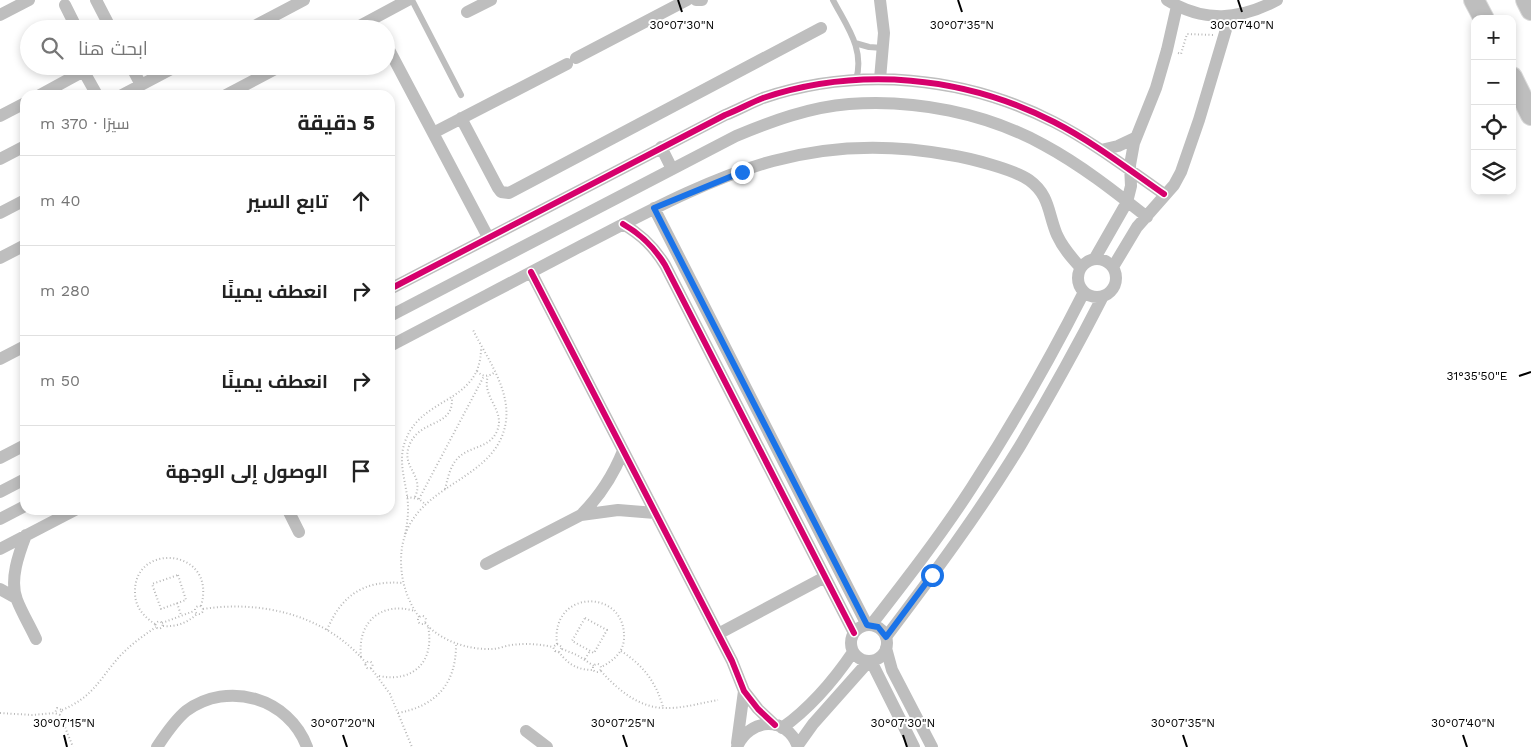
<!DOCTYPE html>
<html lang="ar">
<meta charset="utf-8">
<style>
body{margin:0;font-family:"Work Sans",Cairo,sans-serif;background:#f6f6f6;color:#222;direction:rtl}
.controls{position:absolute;right:15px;top:15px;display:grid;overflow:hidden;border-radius:10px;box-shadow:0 2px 8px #0003}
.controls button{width:45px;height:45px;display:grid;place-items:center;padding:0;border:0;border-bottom:1px solid #e0e0e0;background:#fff;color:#222;font:25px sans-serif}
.stop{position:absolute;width:15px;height:15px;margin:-11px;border:4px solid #1a73e8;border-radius:50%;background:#fff}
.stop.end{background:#1a73e8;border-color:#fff;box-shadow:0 1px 5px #0008}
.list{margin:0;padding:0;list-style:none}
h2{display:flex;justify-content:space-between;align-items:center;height:65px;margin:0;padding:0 20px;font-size:21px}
h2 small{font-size:16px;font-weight:400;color:#767676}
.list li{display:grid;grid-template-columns:32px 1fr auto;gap:15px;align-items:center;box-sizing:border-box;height:90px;padding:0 20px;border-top:1px solid #e0e0e0}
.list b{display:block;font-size:19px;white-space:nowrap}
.list em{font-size:16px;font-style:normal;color:#767676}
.icon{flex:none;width:28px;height:28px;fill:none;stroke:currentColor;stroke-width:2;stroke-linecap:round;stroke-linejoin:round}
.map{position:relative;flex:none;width:1531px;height:747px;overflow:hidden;direction:ltr}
.search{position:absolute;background:#fff;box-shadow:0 2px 8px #0003;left:20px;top:20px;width:375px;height:55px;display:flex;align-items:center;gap:12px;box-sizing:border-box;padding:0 18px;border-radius:28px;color:#767676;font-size:19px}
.panel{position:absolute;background:#fff;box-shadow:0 2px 8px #0003;left:20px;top:90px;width:375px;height:425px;border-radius:15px;direction:rtl}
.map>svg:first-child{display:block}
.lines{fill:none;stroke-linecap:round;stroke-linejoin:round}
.primary-casing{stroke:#dbdbdb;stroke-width:22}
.path{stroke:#b9b9b9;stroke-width:2;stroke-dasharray:1 2.5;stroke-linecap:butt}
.lane{stroke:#bebebe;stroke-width:6}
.street{stroke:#bebebe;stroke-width:12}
.primary{stroke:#bebebe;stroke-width:20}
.cycleway-casing{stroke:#fff;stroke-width:9}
.cycleway{stroke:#d6006c;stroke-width:6}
.route{stroke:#1a73e8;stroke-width:6}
.ticks{fill:none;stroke:#000;stroke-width:2}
.ticks-label{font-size:12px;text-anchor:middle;fill:#000;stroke:#fff;stroke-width:4;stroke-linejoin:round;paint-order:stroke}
</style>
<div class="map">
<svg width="1531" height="747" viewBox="0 0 1531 747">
<rect width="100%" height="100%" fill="#fff"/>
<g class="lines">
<g class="primary-casing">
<path id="primary" d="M1474,0L1484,19
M1526,0L1531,10
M1512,77L1531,115"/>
</g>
<path class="path" d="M1178,53L1181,54L1187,34L1213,35
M477,371C482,377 489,377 495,372
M445,489C448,478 450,465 459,457C471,446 490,448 497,431C506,410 481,397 488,376
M407,497L419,499L425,504
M415,497C425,475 401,468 409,446C417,424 442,425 449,412C452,408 452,402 452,397
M419,499L484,376
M405,534C408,521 409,508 407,495C404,476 398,458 406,439C423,396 481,403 481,348
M178,575L186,600L161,609L152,584Z
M177,603L181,615
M195 610a4 4 0 1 1 8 0a4 4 0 1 1-8 0Z
M203,609C262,600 326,615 366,663
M418 620a4 4 0 1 1 8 0a4 4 0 1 1-8 0Z
M419,617C407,600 401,581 401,560C402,481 497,487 506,421C510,389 487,358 473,330
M585,618L607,630L594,653L572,641Z
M155.5 625a3.5 3.5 0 1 1 7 0a3.5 3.5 0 1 1-7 0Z
M162,623L194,611
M425,623C441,641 468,650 492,649C498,649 505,646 511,645C526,643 539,644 553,647
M155,624C144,617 135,607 135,593C133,541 218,548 201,606
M163,626C176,627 187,623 197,614
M327,630C342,594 365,580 403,583
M557,644C550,588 627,588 624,639C623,653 613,661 601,667
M562,649L577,655L594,666
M621,651C643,665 656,682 663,707
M559,652L562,647L557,644L553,647L555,651C560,652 560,654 564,658C572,667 582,670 593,670
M361,657C357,622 381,601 415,611
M585,659L590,651
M365.5 665a3.5 3.5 0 1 1 7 0a3.5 3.5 0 1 1-7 0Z
M593 668a4 4 0 1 1 8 0a4 4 0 1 1-8 0Z
M371,668L390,694L412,747
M601,671C617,689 638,707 663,708C681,709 701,703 718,700
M379,676C414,683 435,661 428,626
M62,710C93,697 99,680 119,657C130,645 143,636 156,627
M0,713L32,715L55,713
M398,713C436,706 456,684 456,645
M60,715L55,713L57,708L62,710L60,715L73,747"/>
<path class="lane" d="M412,0L461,95
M833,0C847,27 865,49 856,80
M855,43L869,47L883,48"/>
<path class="street" d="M96,0L111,29
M696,0H702
M880,0L884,33L880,79
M1167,0C1204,23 1240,20 1277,0
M65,5L77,29
M467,12L491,0
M0,15L29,0
M249,29L304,0
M354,29L408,0
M386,44L488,237
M576,58L687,0
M131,66L141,85
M84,72L97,95
M40,95L93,66
M122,95L177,66
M226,95L281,66
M0,116L25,103
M461,118L498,188L501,192L509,193L821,28
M433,133L567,64
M661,147L672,169
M1101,150L1118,146L1135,138
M0,159L25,146
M654,208L867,625
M0,213L25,200
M623,224C642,235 654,247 665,265L854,633
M0,258L25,245
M1095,258L1127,202L1131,186L1130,165L1134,143L1156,88L1167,50L1177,6
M1078 278a19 19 0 1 1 38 0a19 19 0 1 1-38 0Z
M1113,267L1137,227L1174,185L1181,172L1199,120L1230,16
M531,272L732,661L744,691L758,709L775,725
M390,289L725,115C738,110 750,103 763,98C859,66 964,76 1054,122C1093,142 1128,169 1164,194
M390,316L736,136C772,121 810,107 849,104C915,99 986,113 1044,145C1081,165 1114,191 1147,217
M390,346C452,313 515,281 577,248C638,217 706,179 773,161C831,145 891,144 950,155C969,158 1013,169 1029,180C1050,195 1048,214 1057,235C1063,248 1071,257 1080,267
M0,359L25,346
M0,458L25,445
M0,492L25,479
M288,510L299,532
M581,515C600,496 613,476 623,451
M0,519L25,506
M26,535C19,553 9,580 17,600C22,613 30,626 36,639
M0,549L75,510
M486,564L581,515L618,510L655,513
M0,589L16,598
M871,625C906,580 941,535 972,487C1013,424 1050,359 1084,292
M851 643a18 18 0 1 1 36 0a18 18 0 1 1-36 0Z
M718,634L825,577
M886,637C933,575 979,513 1020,446C1049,397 1077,347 1103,296
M886,648L892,670L932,747
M871,661L914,747
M782,728C810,708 834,680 853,652
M526,731L547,747
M737,743L744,691
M798,745L813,724L869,661
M157,747C165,735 174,721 186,711C228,680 289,698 307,747
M737,747C749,718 787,715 798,747"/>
<use href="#primary" class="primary"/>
<g class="cycleway-casing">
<path id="cycleway" d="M623,224C642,235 654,247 665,265L854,633
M531,272L732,661L744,691L758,709L775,725
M390,289L725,115C738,110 750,103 763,98C859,66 964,76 1054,122C1093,142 1128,169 1164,194"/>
</g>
<use href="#cycleway" class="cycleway"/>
</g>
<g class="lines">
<path class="route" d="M742,172L654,208L867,625L878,627L886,637L932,575"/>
</g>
<path class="ticks" d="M678,0L682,12M958,0L962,12M1238,0L1242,12M1519,376L1531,372M64,735L67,747M343,735L347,747M623,735L627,747M903,735L907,747M1183,735L1187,747M1463,735L1467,747"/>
<g class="ticks-label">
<text x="682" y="29">30°07'30"N</text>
<text x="962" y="29">30°07'35"N</text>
<text x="1242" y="29">30°07'40"N</text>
<text x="1477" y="380">31°35'50"E</text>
<text x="64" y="727">30°07'15"N</text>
<text x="343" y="727">30°07'20"N</text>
<text x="623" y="727">30°07'25"N</text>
<text x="903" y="727">30°07'30"N</text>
<text x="1183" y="727">30°07'35"N</text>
<text x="1463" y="727">30°07'40"N</text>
</g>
</svg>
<div class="controls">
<button>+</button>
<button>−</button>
<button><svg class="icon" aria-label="locate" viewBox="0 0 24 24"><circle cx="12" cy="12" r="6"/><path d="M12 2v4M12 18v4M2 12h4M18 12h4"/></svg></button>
<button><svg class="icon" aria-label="layers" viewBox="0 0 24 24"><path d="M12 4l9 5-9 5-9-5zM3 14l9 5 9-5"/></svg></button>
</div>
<div class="stop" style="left:932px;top:575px"></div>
<div class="stop end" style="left:742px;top:172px"></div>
<div class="search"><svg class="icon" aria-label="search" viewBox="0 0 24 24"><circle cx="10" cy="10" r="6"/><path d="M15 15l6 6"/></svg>ابحث هنا</div>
<section class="panel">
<h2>5 دقيقة<small>سيرًا · 370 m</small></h2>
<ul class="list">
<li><svg class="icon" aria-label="ahead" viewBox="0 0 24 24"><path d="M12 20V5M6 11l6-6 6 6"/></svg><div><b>تابع السير</b></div><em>40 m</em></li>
<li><svg class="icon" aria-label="right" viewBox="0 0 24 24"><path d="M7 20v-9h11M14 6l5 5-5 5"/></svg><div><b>انعطف يمينًا</b></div><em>280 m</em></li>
<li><svg class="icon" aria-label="right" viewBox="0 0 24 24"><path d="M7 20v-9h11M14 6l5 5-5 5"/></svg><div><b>انعطف يمينًا</b></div><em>50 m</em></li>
<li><svg class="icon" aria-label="arrive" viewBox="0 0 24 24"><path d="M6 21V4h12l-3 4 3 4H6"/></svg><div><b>الوصول إلى الوجهة</b></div></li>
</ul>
</section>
</div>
